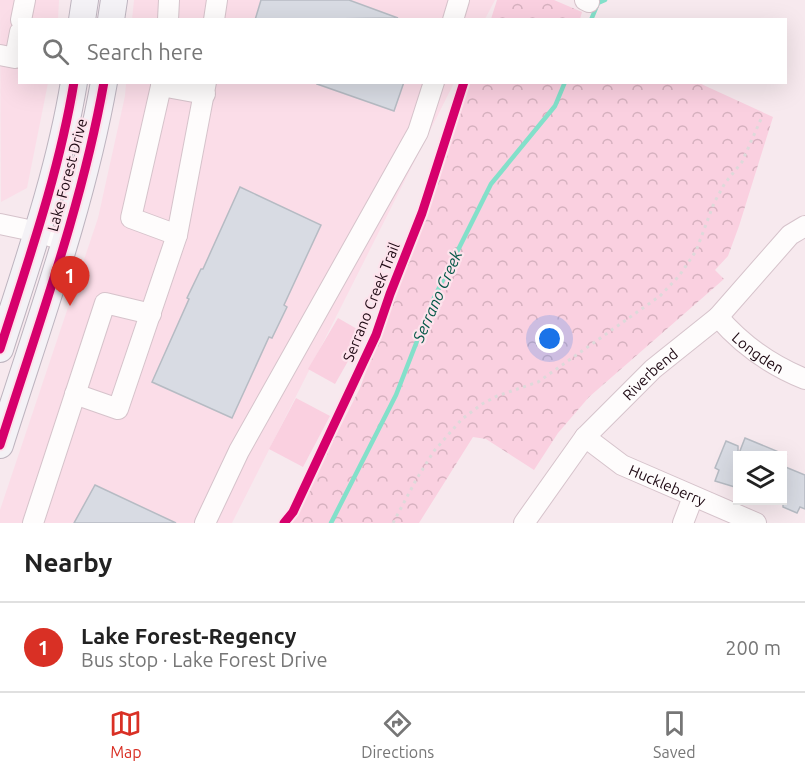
<!DOCTYPE html>
<meta charset="utf-8">
<style>
body{margin:0;font-family:Ubuntu,sans-serif;background:#f6f6f6;color:#222}
.controls{position:absolute;right:18px;bottom:18px;display:grid;overflow:hidden;border-radius:0px;box-shadow:0 6px 24px #0002}
.controls button{width:54px;height:54px;display:grid;place-items:center;padding:0;border:0;border-bottom:2px solid #e0e0e0;background:#fff;color:#222;font:30px sans-serif}
.you{position:absolute;left:550px;top:339px;width:21px;height:21px;margin:-15px;border:4px solid #fff;border-radius:50%;background:#1a73e8;box-shadow:0 0 0 9px #1a73e833}
.badge{display:grid;place-items:center;width:39px;height:39px;border-radius:50%;background:#d93025;color:#fff;font-size:20px;font-weight:700}
.pin{position:absolute;translate:-50% -50px;filter:drop-shadow(0 2px 3px #0008)}
.pin::after{content:'';position:absolute;top:32px;width:21px;height:18px;background:inherit;clip-path:polygon(0 0,100% 0,50% 100%)}
.list{margin:0;padding:0;list-style:none}
h2{display:flex;justify-content:space-between;align-items:center;height:78px;margin:0;padding:0 24px;font-size:26px}
h2 small{font-size:20px;font-weight:400;color:#767676}
.list li{display:grid;grid-template-columns:39px 1fr auto;gap:18px;align-items:center;box-sizing:border-box;height:90px;padding:0 24px;border-top:2px solid #e0e0e0}
.list b{display:block;font-size:22px;white-space:nowrap}
.list p{margin:0;font-size:20px;white-space:nowrap;color:#767676}
.list em{font-size:20px;font-style:normal;color:#767676}
.icon{flex:none;width:33px;height:33px;fill:none;stroke:currentColor;stroke-width:2;stroke-linecap:round;stroke-linejoin:round}
.map{position:relative;flex:none;width:805px;height:523px;overflow:hidden}
.search{position:absolute;background:#fff;box-shadow:0 6px 24px #0002;left:18px;right:18px;top:18px;height:66px;display:flex;align-items:center;gap:15px;box-sizing:border-box;padding:0 21px;border-radius:0px;color:#767676;font-size:22px}
.sheet{height:168px;background:#fff}
nav{display:flex;justify-content:space-around;align-items:center;box-sizing:border-box;height:84px;border-top:2px solid #e0e0e0;background:#fff;font-size:16px;color:#767676}
nav a{display:grid;justify-items:center;gap:3px}
nav .on{color:#d93025}
.map>svg:first-child{display:block}
.built{fill:#fbdde8}
.forest{fill:url(#forest-crowns)}
.garden{fill:#fad0e0}
.lines{fill:none;stroke-linecap:round;stroke-linejoin:round}
.stream{stroke:#83e0ca;stroke-width:4.5}
.building{fill:#d8dbe3;stroke:#b6bbc3;stroke-width:1.5}
.minor-casing{stroke:#d6c3cb;stroke-width:22}
.major-casing{stroke:#bdb4bf;stroke-width:28}
.path{stroke:#ded9da;stroke-width:3;stroke-dasharray:3 4.5;stroke-linecap:butt}
.minor{stroke:#fefcfc;stroke-width:20}
.major{stroke:#f4f2f6;stroke-width:26}
.cycleway-casing{stroke:#fde3ec;stroke-width:13}
.cycleway{stroke:#d6006c;stroke-width:9}
.labels{text-anchor:middle;dominant-baseline:central;stroke-width:4.5;stroke-linejoin:round;paint-order:stroke}
.street-label{font-size:15px;fill:#1e0913;stroke:#fde3ec}
.water-label{font-size:16px;font-style:italic;fill:#045847;stroke:#fde3ec}
</style>
<div class="map">
<svg width="805" height="523" viewBox="0 0 805 523">
<defs>
<pattern id="forest-crowns" width="20" height="18" patternUnits="userSpaceOnUse" patternTransform="scale(1.5)"><rect width="20" height="18" fill="#fad0e0"/><path d="M2 6a3 3 0 1 1 6 0M12 15a3 3 0 1 1 6 0" fill="none" stroke="#d6b1bf"/></pattern>
</defs>
<rect width="100%" height="100%" fill="#f7e9ee"/>
<path class="built" d="M0,0H59L58,19L20,20V82L48,83L27,188L1,202Z
M134,0H495L485,19L132,20Z
M126,83H454L232,523H0V510L98,218L125,96Z"/>
<path class="forest" d="M497,0H554L582,12L580,19H491Z
M470,83H699L773,117L739,226L728,256L715,270L724,279L589,397L558,433L534,470L486,439L473,437L419,523H291L360,388Z"/>
<path class="garden" d="M338,318L364,333L335,384L308,369Z
M296,398L330,416L303,467L269,449Z"/>
<g class="lines">
<path class="stream" d="M591,20L598,3L605,0
M331,523L396,395L433,300L491,184L555,106L565,82"/>
</g>
<path class="building" d="M261,0H349L398,18L255,20Z
M318,82H404L394,111L317,84Z
M240,187L321,225L284,305L287,307L272,338L269,337L232,418L152,382L189,299L187,298L201,269H203Z
M745,438L786,455L785,456H738Z
M726,441L738,446V488L715,481L719,470L715,468Z
M783,466L805,475V509L800,507L797,513L783,507Z
M95,485L176,523H74Z"/>
<g class="lines">
<g class="minor-casing">
<g id="minor">
<path d="M585,0L589,2"/>
<path d="M21,20L25,0"/>
<path d="M168,20L169,0"/>
<path d="M214,20L217,0"/>
<path d="M453,20L459,0"/>
<path d="M0,55L15,58L20,32"/>
<path d="M162,82L131,218L177,235"/>
<path d="M161,86L205,94"/>
<path d="M0,224L38,232L65,241"/>
<path id="s1" d="M718,317C743,346 770,365 805,379"/>
<path d="M75,394L118,409L177,235L206,82"/>
<path id="s2" d="M585,437L622,465L756,523"/>
<path d="M33,523L105,303L151,314"/>
<path d="M205,523L239,451L418,132L434,82"/>
<path id="s3" d="M524,523L585,437L653,369L718,317L790,235L805,226"/>
<path d="M683,523L693,497"/>
</g>
</g>
<g class="major-casing">
<path id="major" d="M82,20L85,0
M111,20L114,0
M0,349C28,261 59,173 74,82
M0,445C38,325 82,206 104,82"/>
</g>
<path class="path" d="M393,523L416,480L434,451L462,419L482,404L497,396L538,382L660,296L679,276L696,251L714,203L725,183L742,162L761,119"/>
<use href="#minor" class="minor"/>
<use href="#major" class="major"/>
<g class="cycleway-casing">
<path id="cycleway" d="M0,349C28,261 59,173 74,82
M0,445C38,325 82,206 104,82
M284,523L293,512L376,335L390,294L422,213L464,82"/>
</g>
<use href="#cycleway" class="cycleway"/>
</g>
<g class="labels">
<g class="street-label">
<text transform="translate(67 175) rotate(-75)">Lake Forest Drive</text>
<text transform="translate(371 302) rotate(-68)">Serrano Creek Trail</text>
<text stroke="none"><textPath href="#s1" startOffset="54">Longden</textPath></text>
<text stroke="none"><textPath href="#s3" startOffset="196">Riverbend</textPath></text>
<text stroke="none"><textPath href="#s2" startOffset="96">Huckleberry</textPath></text>
</g>
<g class="water-label">
<text transform="translate(437 296) rotate(-66)">Serrano Creek</text>
</g>
</g>
</svg>
<div class="controls">
<button><svg class="icon" aria-label="layers" viewBox="0 0 24 24"><path d="M12 4l9 5-9 5-9-5zM3 14l9 5 9-5"/></svg></button>
</div>
<div class="you"></div>
<div class="pin badge" style="left:70px;top:306px">1</div>
<div class="search"><svg class="icon" aria-label="search" viewBox="0 0 24 24"><circle cx="10" cy="10" r="6"/><path d="M15 15l6 6"/></svg>Search here</div>
</div>
<section class="sheet">
<h2>Nearby<small></small></h2>
<ul class="list">
<li><span class="badge">1</span><div><b>Lake Forest-Regency</b><p>Bus stop · Lake Forest Drive</p></div><em>200 m</em></li>
</ul>
</section>
<nav>
<a class="on"><svg class="icon" aria-label="map" viewBox="0 0 24 24"><path d="M3 6l6-2 6 2 6-2v14l-6 2-6-2-6 2zM9 4v14M15 6v14"/></svg>Map</a>
<a><svg class="icon" aria-label="directions" viewBox="0 0 24 24"><path d="M12 3l9 9-9 9-9-9zM9 14v-3h6M13 9l2 2-2 2"/></svg>Directions</a>
<a><svg class="icon" aria-label="saved" viewBox="0 0 24 24"><path d="M7 4h10v16l-5-4-5 4z"/></svg>Saved</a>
</nav>
